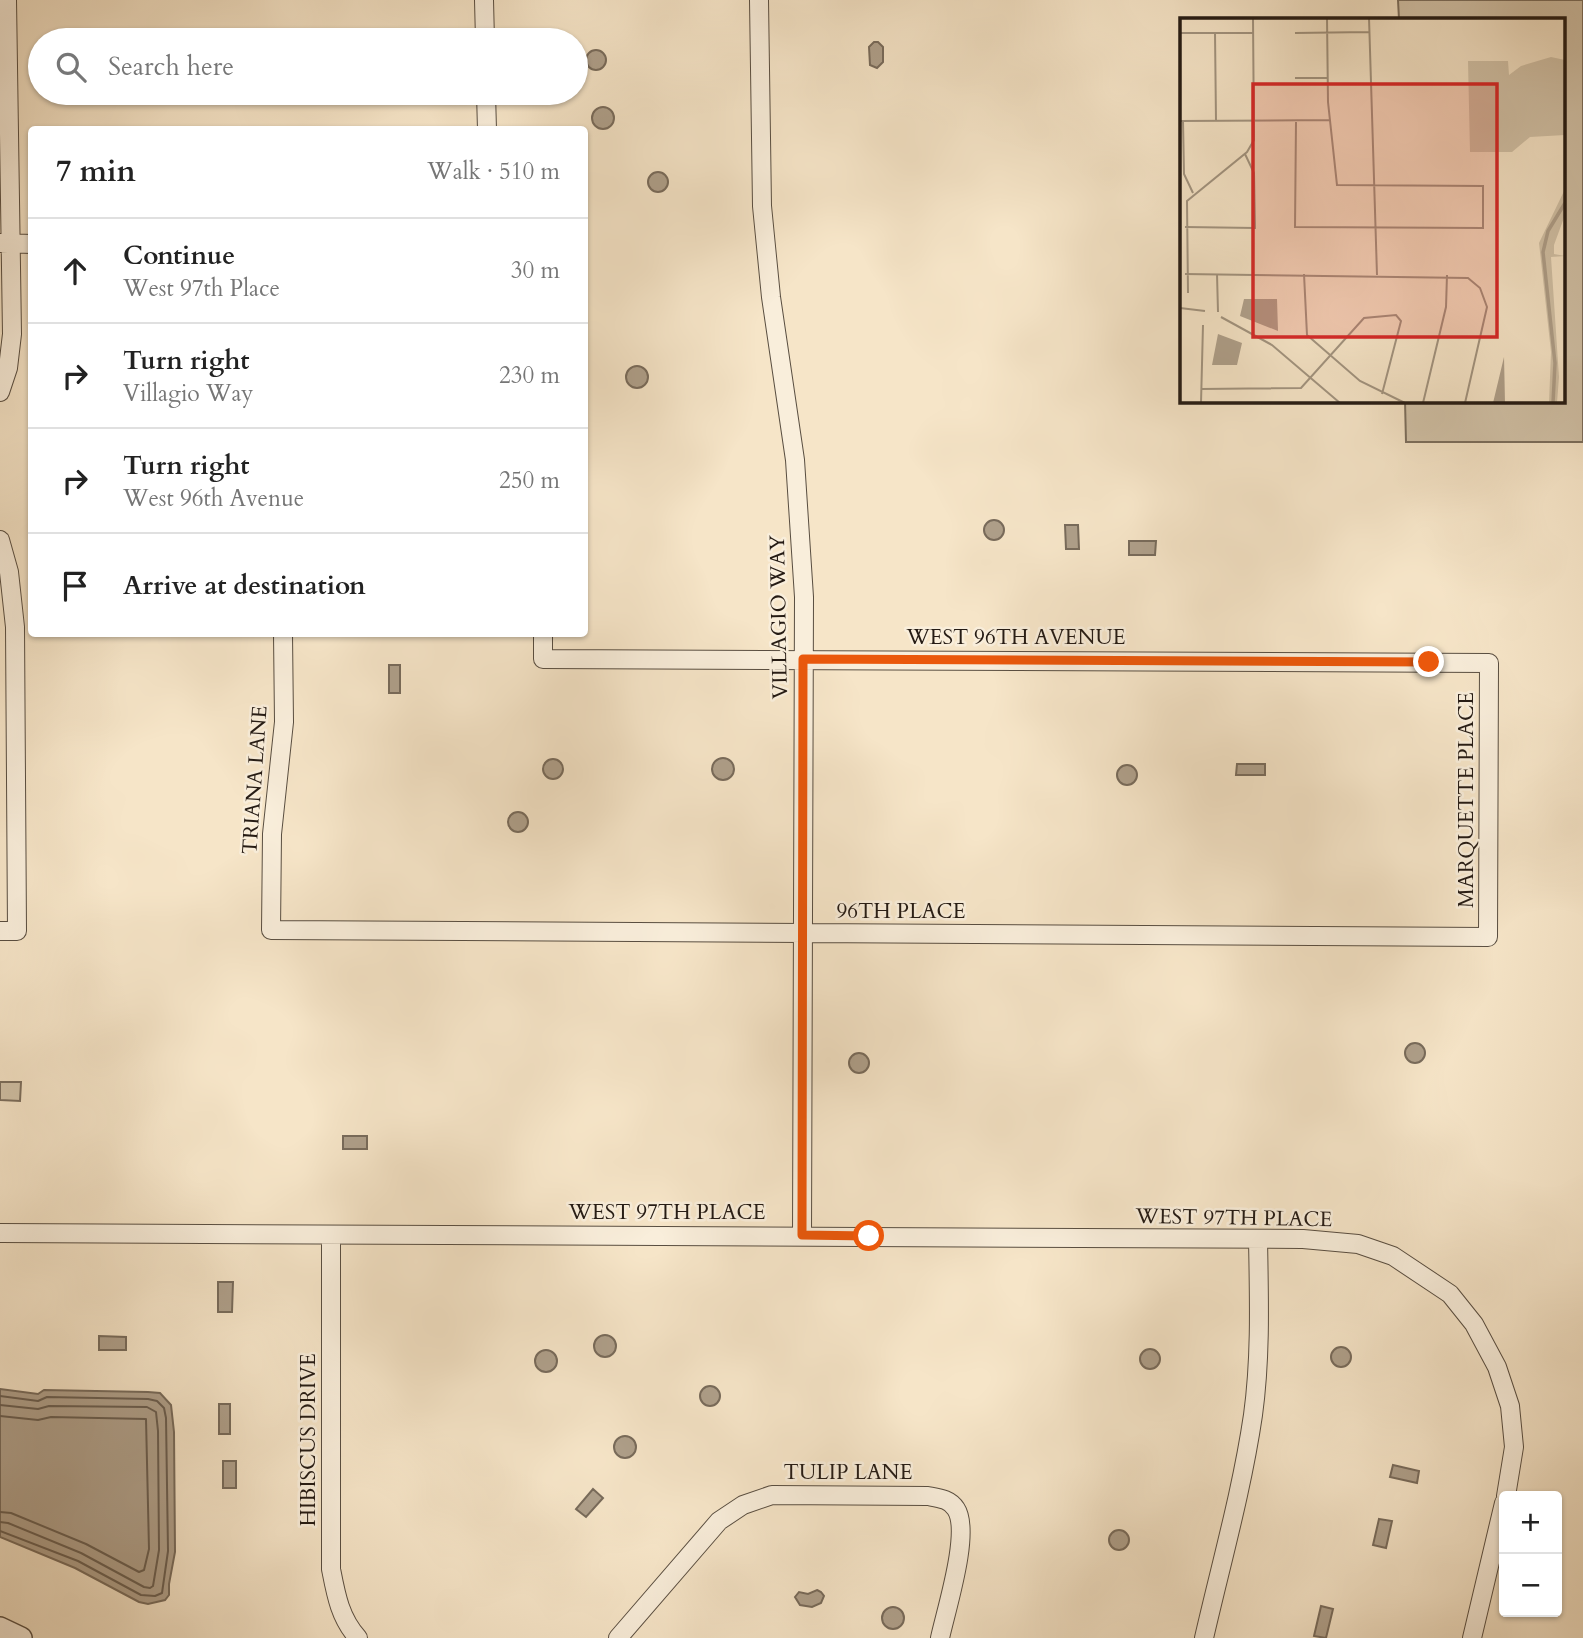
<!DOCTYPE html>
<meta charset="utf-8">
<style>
body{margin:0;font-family:Cardo,serif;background:#f6f6f6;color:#222}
.controls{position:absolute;right:21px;bottom:21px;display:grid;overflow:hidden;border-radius:7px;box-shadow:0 2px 5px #0004}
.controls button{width:63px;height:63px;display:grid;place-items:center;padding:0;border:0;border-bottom:2px solid #e0e0e0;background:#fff;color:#222;font:35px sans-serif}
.stop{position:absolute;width:21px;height:21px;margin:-16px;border:5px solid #ea580c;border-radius:50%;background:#fff}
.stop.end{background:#ea580c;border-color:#fff;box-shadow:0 2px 7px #0008}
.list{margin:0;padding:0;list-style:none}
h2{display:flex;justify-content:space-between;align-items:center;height:91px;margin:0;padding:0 28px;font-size:30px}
h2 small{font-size:23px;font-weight:400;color:#767676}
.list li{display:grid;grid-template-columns:46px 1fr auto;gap:21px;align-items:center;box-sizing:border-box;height:105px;padding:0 28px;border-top:2px solid #e0e0e0}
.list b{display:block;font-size:26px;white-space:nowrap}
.list p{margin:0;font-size:23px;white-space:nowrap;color:#767676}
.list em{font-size:23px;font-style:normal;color:#767676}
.icon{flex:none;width:38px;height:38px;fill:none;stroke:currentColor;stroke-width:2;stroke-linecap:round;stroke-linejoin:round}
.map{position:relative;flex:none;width:1583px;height:1638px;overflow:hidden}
.search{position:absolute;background:#fff;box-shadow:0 2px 5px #0004;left:28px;top:28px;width:560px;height:77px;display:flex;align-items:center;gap:18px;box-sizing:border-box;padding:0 24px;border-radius:38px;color:#767676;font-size:26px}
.panel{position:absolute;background:#fff;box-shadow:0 2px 5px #0004;left:28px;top:126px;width:560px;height:511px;border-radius:7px}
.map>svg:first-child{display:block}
.green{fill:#d2c3a9;stroke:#7c6f5e;stroke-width:2}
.water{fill:#afa08b;stroke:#786b5b;stroke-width:2}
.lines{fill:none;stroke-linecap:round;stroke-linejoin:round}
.shore{stroke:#6a5e50;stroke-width:2}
.minor-casing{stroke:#594e41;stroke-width:20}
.tertiary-casing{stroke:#594e41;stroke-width:24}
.minor{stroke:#f9eedb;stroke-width:18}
.tertiary{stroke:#f9eedb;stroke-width:21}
.route{stroke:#ea580c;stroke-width:9}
.labels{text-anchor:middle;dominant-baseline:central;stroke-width:5;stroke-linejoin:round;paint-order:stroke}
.street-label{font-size:21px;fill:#251b14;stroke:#f9eedb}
.inset-river{fill:none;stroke:#afa08b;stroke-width:3.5}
.inset-road{fill:none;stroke:#a29480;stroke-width:2}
.view{fill:#d62828;fill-opacity:0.15;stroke:#d62828;stroke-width:3.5}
.inset-edge{fill:none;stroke:#251b14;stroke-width:3.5}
</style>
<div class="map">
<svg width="1583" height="1638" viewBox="0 0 1583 1638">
<rect width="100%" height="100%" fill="#f6e5c8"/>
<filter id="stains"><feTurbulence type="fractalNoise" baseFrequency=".00286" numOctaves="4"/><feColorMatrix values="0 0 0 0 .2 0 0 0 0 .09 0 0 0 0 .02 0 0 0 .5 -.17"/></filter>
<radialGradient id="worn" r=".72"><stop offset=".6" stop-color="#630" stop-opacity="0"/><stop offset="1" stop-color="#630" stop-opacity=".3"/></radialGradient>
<path class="green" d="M1398,0H1583V442H1406L1405,401H1564V19H1399Z
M0,1082H21L20,1101L0,1100Z"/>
<path class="water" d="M874,42H878L883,47V62L877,68L870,65L869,47Z
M586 60a10 10 0 1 1 20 0a10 10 0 1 1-20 0Z
M592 118a11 11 0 1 1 22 0a11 11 0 1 1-22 0Z
M648 182a10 10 0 1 1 20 0a10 10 0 1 1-20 0Z
M626 377a11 11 0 1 1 22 0a11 11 0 1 1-22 0Z
M984 530a10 10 0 1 1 20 0a10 10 0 1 1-20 0Z
M1065,525H1078L1079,549H1066Z
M1129,541H1156L1155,555H1129Z
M389,665H400V693H389Z
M712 769a11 11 0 1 1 22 0a11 11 0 1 1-22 0Z
M543 769a10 10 0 1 1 20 0a10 10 0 1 1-20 0Z
M1237,764H1265V775H1236Z
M1117 775a10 10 0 1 1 20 0a10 10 0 1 1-20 0Z
M508 822a10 10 0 1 1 20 0a10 10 0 1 1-20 0Z
M1405 1053a10 10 0 1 1 20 0a10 10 0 1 1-20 0Z
M849 1063a10 10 0 1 1 20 0a10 10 0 1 1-20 0Z
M343,1136H367V1149H343Z
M218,1282H233L232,1312H218Z
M594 1346a11 11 0 1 1 22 0a11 11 0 1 1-22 0Z
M99,1336L126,1337V1350H99Z
M1331 1357a10 10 0 1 1 20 0a10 10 0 1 1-20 0Z
M1140 1359a10 10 0 1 1 20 0a10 10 0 1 1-20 0Z
M535 1361a11 11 0 1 1 22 0a11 11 0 1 1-22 0Z
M700 1396a10 10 0 1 1 20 0a10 10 0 1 1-20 0Z
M0,1389L38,1394L44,1390L148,1392L160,1393L171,1405L174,1432L175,1552L169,1584V1595L165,1600L148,1604L139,1602L75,1568L0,1537Z
M219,1404H230V1434H219Z
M614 1447a11 11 0 1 1 22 0a11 11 0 1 1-22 0Z
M223,1461H236V1488H223Z
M1393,1465L1419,1471L1417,1483L1390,1477Z
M593,1489L603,1498L586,1517L576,1509Z
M1379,1519L1392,1521L1386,1548L1373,1545Z
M1109 1540a10 10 0 1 1 20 0a10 10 0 1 1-20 0Z
M817,1590L821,1592L824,1596L821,1603L812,1607L800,1605L795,1597L799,1592L808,1594Z
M1321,1606L1333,1609L1326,1638L1314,1636Z
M882 1618a11 11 0 1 1 22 0a11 11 0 1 1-22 0Z"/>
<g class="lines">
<path class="shore" d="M0,1396L38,1401L47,1397L148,1399L157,1401L164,1408L166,1418L168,1551L162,1593L155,1596L141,1595L78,1561L0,1531
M0,1405L38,1409L49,1406L147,1407L156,1412L158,1431L159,1550L153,1586L150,1588L144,1587L81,1553L8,1523L0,1522
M0,1416L38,1420L51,1417L146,1419L149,1549L144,1570L139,1572L86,1544L11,1513L0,1512"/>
<g class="minor-casing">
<path id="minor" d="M484,0L485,40
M759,0L762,206L771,297L795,460L804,597L802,1235
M486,93L487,130
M0,243L32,244
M0,392L8,368L12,334L7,0
M0,540L9,572L15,627L17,931H0
M283,634L284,722L272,834L271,930L1488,937L1489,663L543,659V634
M0,1233L1303,1239L1358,1244L1393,1256L1450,1294L1474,1324L1497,1367L1510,1406L1514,1447L1506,1496
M331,1235V1569C336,1595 340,1618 358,1638
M618,1638L719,1521L743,1505L772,1495L928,1496C939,1498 950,1499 956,1509C971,1532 946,1610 940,1638
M1204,1638C1221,1564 1242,1490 1253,1415C1261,1357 1259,1297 1258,1239
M1472,1638L1504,1503"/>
</g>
<g class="tertiary-casing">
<path id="tertiary" d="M0,1628L21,1638"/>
</g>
<use href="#minor" class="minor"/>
<use href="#tertiary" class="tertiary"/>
</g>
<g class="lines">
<path class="route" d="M869,1236L802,1235L803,659L1429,662"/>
</g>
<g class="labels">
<g class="street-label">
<text transform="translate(779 617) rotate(-91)">VILLAGIO WAY</text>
<text x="1016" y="637">WEST 96TH AVENUE</text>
<text transform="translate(255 780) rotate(-86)">TRIANA LANE</text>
<text transform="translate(1466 800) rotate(-90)">MARQUETTE PLACE</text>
<text x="901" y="911">96TH PLACE</text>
<text x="667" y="1212">WEST 97TH PLACE</text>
<text transform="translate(1234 1218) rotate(1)">WEST 97TH PLACE</text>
<text transform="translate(308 1440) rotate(-90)">HIBISCUS DRIVE</text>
<text x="848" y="1472">TULIP LANE</text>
</g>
</g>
<g transform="translate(1180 18)">
<rect width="385" height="385" fill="#f6e5c8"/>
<path d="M371,39L385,42V117L350,119L332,134H290L288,43H328L329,57L341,48ZM385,171V197L374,227V236L385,238L371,239L379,359L377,385H369L371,334L359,225Z" fill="#d2c3a9"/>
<path d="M64,281H97L98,313L60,298ZM38,316L62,325L57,347H32ZM324,338L325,385H313L324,339Z" fill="#afa08b"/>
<path class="inset-river" d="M373,385L375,345L363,234L368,213L385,185"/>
<path class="inset-road" d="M189,0L197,257M0,15H73M35,15L36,103M115,15L189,14M115,60H147M0,103L150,102M3,103L4,156L13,175M116,104L115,209L303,210V168L157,167L148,84L147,0M5,209L75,210L74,155L65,136M5,256L288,260L300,270L307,289L285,385M37,256L38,294M124,256L127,317L180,363L225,385M8,275L7,183L67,134L74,122L73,0M0,290L25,293M41,299L92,327L160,385M21,371L121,370L184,300L216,297L221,303L202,376M21,385L23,307M243,385L266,289L267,257"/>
<path class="view" d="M73,66H317V319H73Z"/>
<rect width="385" height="385" class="inset-edge"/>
</g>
<rect width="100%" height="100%" filter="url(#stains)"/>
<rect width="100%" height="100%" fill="url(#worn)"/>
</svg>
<div class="controls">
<button>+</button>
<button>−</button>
</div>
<div class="stop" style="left:869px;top:1236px"></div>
<div class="stop end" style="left:1429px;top:662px"></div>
<div class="search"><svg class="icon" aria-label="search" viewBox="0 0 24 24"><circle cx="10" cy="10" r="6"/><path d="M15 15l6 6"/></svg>Search here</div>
<section class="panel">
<h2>7 min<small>Walk · 510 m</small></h2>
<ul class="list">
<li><svg class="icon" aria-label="ahead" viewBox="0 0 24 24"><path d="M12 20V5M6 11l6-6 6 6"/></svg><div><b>Continue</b><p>West 97th Place</p></div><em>30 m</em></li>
<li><svg class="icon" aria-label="right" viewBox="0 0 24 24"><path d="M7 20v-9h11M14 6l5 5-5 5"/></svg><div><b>Turn right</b><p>Villagio Way</p></div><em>230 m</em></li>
<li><svg class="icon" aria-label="right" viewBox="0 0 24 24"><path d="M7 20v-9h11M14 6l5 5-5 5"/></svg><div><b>Turn right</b><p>West 96th Avenue</p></div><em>250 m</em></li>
<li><svg class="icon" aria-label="arrive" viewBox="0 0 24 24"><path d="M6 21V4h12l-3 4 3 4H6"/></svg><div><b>Arrive at destination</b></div></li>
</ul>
</section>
</div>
